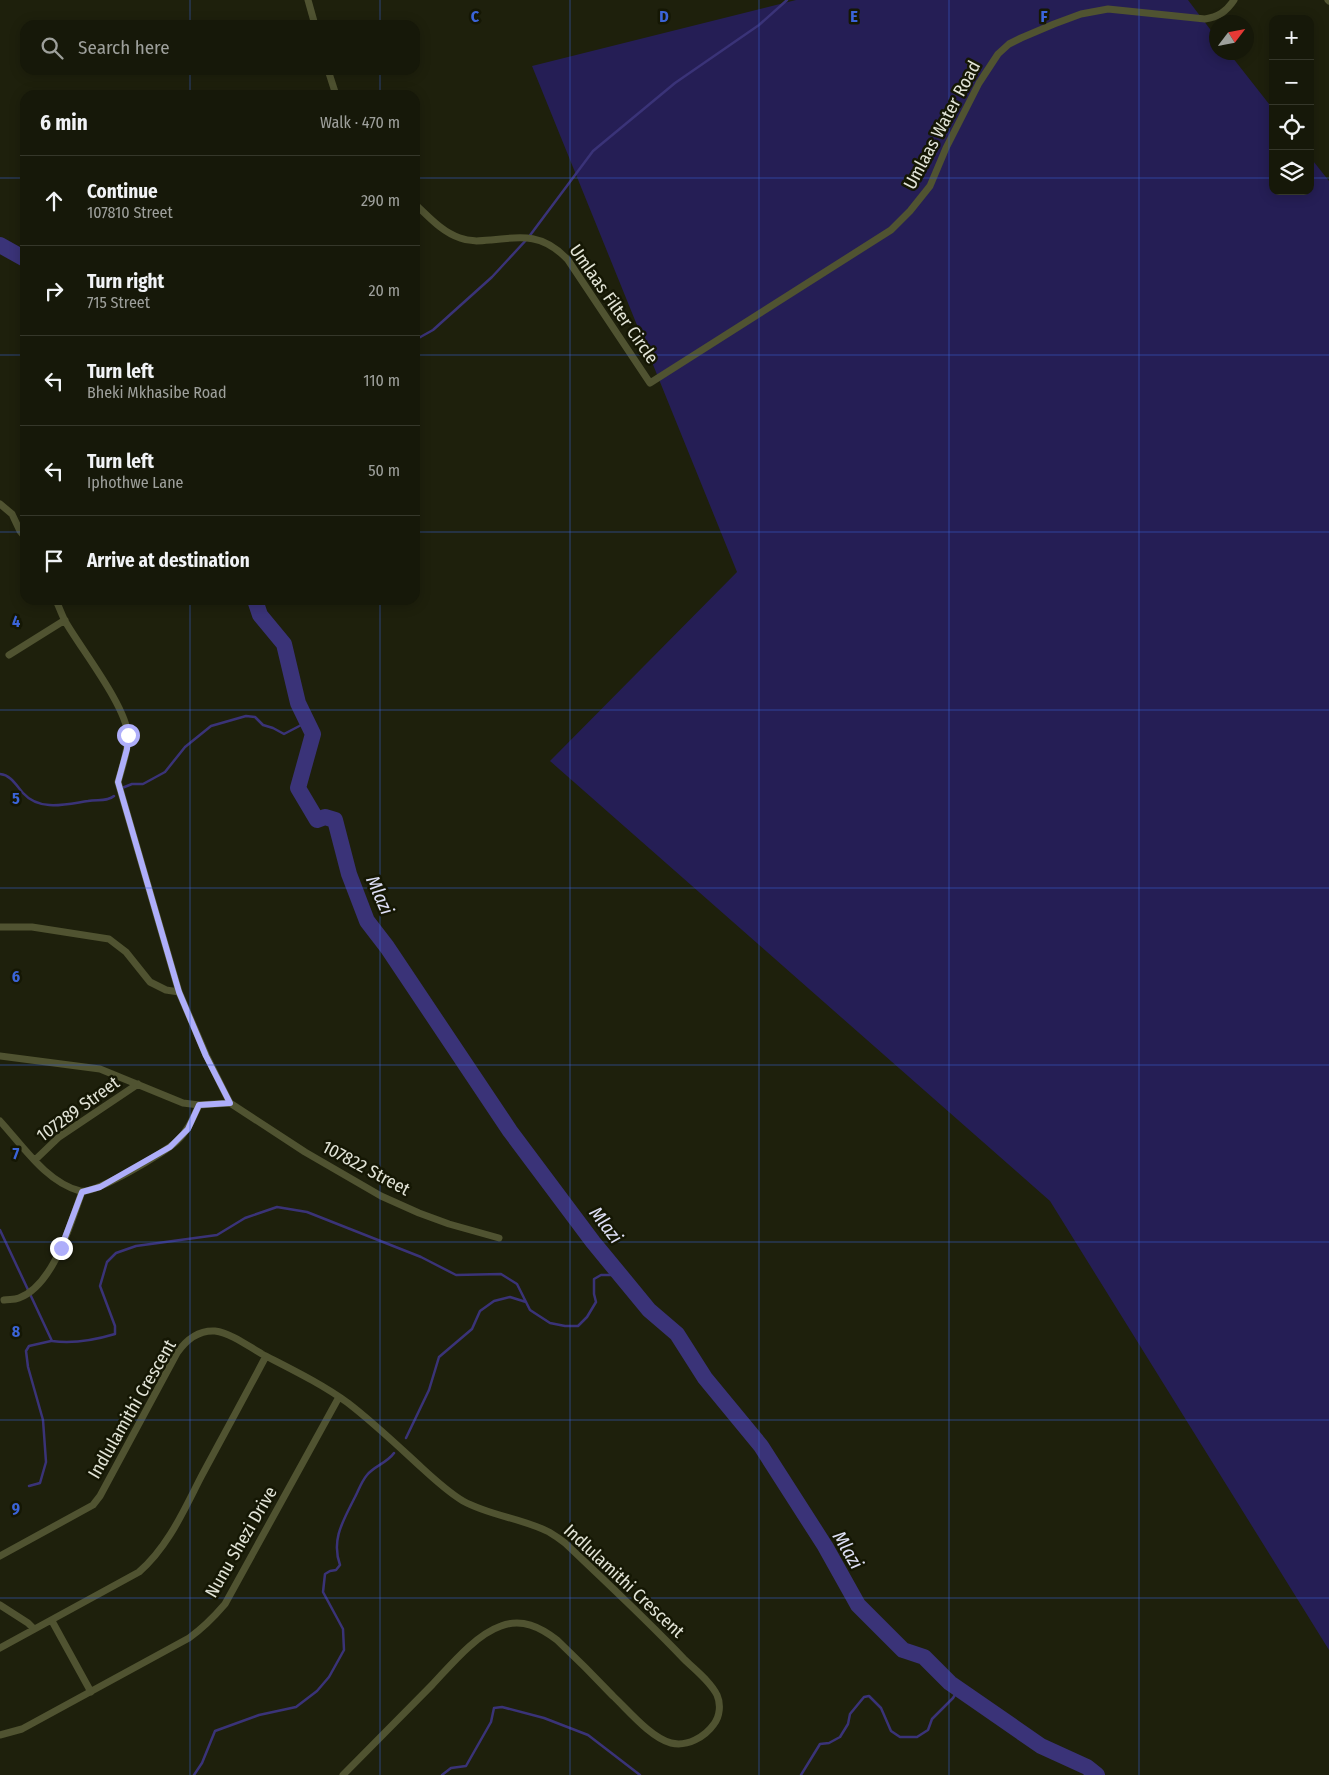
<!DOCTYPE html>
<meta charset="utf-8">
<style>
body{margin:0;font-family:"Fira Sans Condensed",sans-serif;background:#1f2112;color:#f1f3f6}
.controls{position:absolute;right:15px;top:15px;display:grid;overflow:hidden;border-radius:10px;box-shadow:0 2px 12px #0003}
.controls button{width:45px;height:45px;display:grid;place-items:center;padding:0;border:0;border-bottom:1px solid #35372a;background:#161809;color:#f1f3f6;font:25px sans-serif}
.compass{position:absolute;left:1209px;top:15px;width:45px;height:45px;border-radius:50%;background:#161809;box-shadow:0 2px 12px #0003;rotate:58deg}
.stop{position:absolute;width:15px;height:15px;margin:-11px;border:4px solid #aeaefa;border-radius:50%;background:#fff}
.stop.end{background:#aeaefa;border-color:#fff;box-shadow:0 1px 5px #0008}
.list{margin:0;padding:0;list-style:none}
h2{display:flex;justify-content:space-between;align-items:center;height:65px;margin:0;padding:0 20px;font-size:21px}
h2 small{font-size:16px;font-weight:400;color:#9ea09c}
.list li{display:grid;grid-template-columns:32px 1fr auto;gap:15px;align-items:center;box-sizing:border-box;height:90px;padding:0 20px;border-top:1px solid #35372a}
.list b{display:block;font-size:19px;white-space:nowrap}
.list p{margin:0;font-size:16px;white-space:nowrap;color:#9ea09c}
.list em{font-size:16px;font-style:normal;color:#9ea09c}
.icon{flex:none;width:28px;height:28px;fill:none;stroke:currentColor;stroke-width:2;stroke-linecap:round;stroke-linejoin:round}
.map{position:relative;flex:none;width:1329px;height:1775px;overflow:hidden}
.search{position:absolute;background:#161809;box-shadow:0 2px 12px #0003;left:20px;top:20px;width:400px;height:55px;display:flex;align-items:center;gap:12px;box-sizing:border-box;padding:0 18px;border-radius:15px;color:#9ea09c;font-size:19px}
.panel{position:absolute;background:#161809;box-shadow:0 2px 12px #0003;left:20px;top:90px;width:400px;height:515px;border-radius:15px}
.map>svg:first-child{display:block}
.green{fill:#251e55}
.lines{fill:none;stroke-linecap:round;stroke-linejoin:round}
.stream{stroke:#3a3378;stroke-width:2.5}
.river{stroke:#3a3378;stroke-width:16}
.minor{stroke:#505331;stroke-width:7}
.route{stroke:#aeaefa;stroke-width:6}
.grid{fill:none;stroke:#3b64d8;stroke-width:1;stroke-opacity:0.55}
.labels{text-anchor:middle;dominant-baseline:central;stroke-width:5;stroke-linejoin:round;paint-order:stroke}
.street-label{font-size:18px;fill:#e2e4d7;stroke:#151704}
.water-label{font-size:19px;font-style:italic;fill:#dfe0f6;stroke:#151704}
.grid-label{font-size:16px;text-anchor:middle;font-weight:bold;fill:#3b64d8;stroke:#151704;stroke-width:5;stroke-linejoin:round;paint-order:stroke}
</style>
<div class="map">
<svg width="1329" height="1775" viewBox="0 0 1329 1775">
<rect width="100%" height="100%" fill="#1e200c"/>
<path class="green" d="M796,0H1188L1216,37V52L1229,53L1273,109V191H1310V157L1329,181V1650L1050,1201L550,761L737,572L532,66Z"/>
<g class="lines">
<path class="stream" d="M415,340L433,330L492,277L528,238L593,151L675,83L759,25L787,0
M0,774C11,775 16,785 23,793C40,812 67,804 88,801C97,799 107,802 114,796
M122,788L132,784H143L165,772L185,747L211,726L246,716L255,717L263,725L273,728L284,734L307,722
M0,1230L52,1341C73,1344 95,1340 115,1334V1326L100,1286L107,1262L116,1253L136,1246L217,1235L245,1218L277,1207L307,1212L421,1257L456,1275L501,1274L517,1284L530,1310L550,1323L565,1326H578L587,1317L596,1302L594,1294V1279L601,1275H622
M406,1438L429,1390L439,1357L472,1329L480,1311L494,1301L510,1297L526,1302
M29,1486L40,1483L46,1462L43,1420L28,1367L26,1351L29,1346L51,1341
M194,1775L202,1763L215,1731L259,1715L296,1707L317,1691L329,1677L344,1650L343,1629L323,1592L325,1574L330,1571L336,1570L340,1565C331,1540 343,1521 354,1499C358,1492 361,1482 367,1475C374,1466 387,1463 394,1453
M442,1775L451,1768L466,1766L491,1722L494,1708L502,1707L544,1718L588,1735L640,1775
M801,1775L820,1744L829,1743L840,1737L848,1724L850,1714L864,1697L869,1696L881,1708L891,1731L900,1737H917L928,1730L932,1719L953,1698L959,1688"/>
<path class="river" d="M0,245L25,259
M255,600L260,615L284,644L298,703L313,734L298,788L317,820L325,817L335,820L349,874L367,921L387,947L510,1131L593,1242L649,1310L677,1334L705,1378L761,1446L825,1546L858,1605L903,1650L924,1657L950,1683L1041,1746L1087,1767L1097,1775"/>
<path class="minor" d="M308,0L315,25
M1328,0L1329,1
M328,70L336,95
M415,204C429,217 442,232 460,238C470,242 480,241 491,240C523,236 544,234 568,260L650,383L891,230L910,211L930,186L946,148L979,83L998,54L1009,44L1021,38L1054,24L1081,14L1108,9L1205,19C1218,17 1226,12 1234,0
M0,504L12,514L20,531L25,537
M56,600C59,607 62,615 65,621C81,649 127,707 128,736C128,752 122,767 118,782L179,992L206,1055L230,1103L305,1152L381,1196L419,1213L449,1224L499,1238
M9,655L65,620
M0,927H32L109,939L126,952L150,982L166,990L179,992
M0,1056L100,1069L183,1103L199,1105L230,1103
M0,1121C23,1146 46,1182 80,1191C94,1195 166,1152 177,1141C188,1131 193,1118 199,1105
M35,1160L59,1137L138,1084
M4,1300C9,1299 14,1300 19,1298C54,1285 70,1224 82,1192
M0,1556L93,1505L100,1496L177,1353C186,1340 198,1330 215,1331C231,1333 248,1346 262,1354C291,1369 322,1384 348,1403C374,1423 398,1446 422,1468C435,1480 448,1492 463,1501C490,1516 522,1518 549,1532C554,1535 560,1539 565,1543C605,1581 646,1619 684,1659C695,1670 710,1681 717,1695C721,1704 720,1716 714,1724C705,1737 687,1747 671,1743C651,1738 628,1710 613,1696C595,1677 576,1658 557,1640C540,1627 522,1618 501,1626C475,1635 450,1666 432,1685C402,1715 373,1745 343,1775
M0,1605L28,1623L34,1629
M52,1621L91,1692
M0,1648L139,1572C168,1547 184,1510 201,1477C223,1436 245,1396 266,1356
M0,1735L22,1729L189,1638C203,1628 213,1618 225,1604L339,1397"/>
</g>
<g class="lines">
<path class="route" d="M61,1248L82,1192L100,1187L170,1147L188,1129L199,1105L230,1103L206,1056L179,992L118,782L127,749L128,735"/>
</g>
<path class="grid" d="M190,0V25M380,0V25M570,0V1775M759,0V1775M949,0V1775M1139,0V1775M190,70V95M380,70V95M0,178H25M415,178H1273M1310,178H1329M0,355H25M415,355H1329M0,532H25M415,532H1329M190,600V1775M380,600V1775M0,710H1329M0,888H1329M0,1065H1329M0,1242H1329M0,1420H1329M0,1598H1329"/>
<g class="labels">
<g class="street-label">
<text transform="translate(942 125) rotate(-62)">Umlaas Water Road</text>
<text transform="translate(614 304) rotate(55)">Umlaas Filter Circle</text>
<text transform="translate(78 1109) rotate(-36)">107289 Street</text>
<text transform="translate(366 1168) rotate(28)">107822 Street</text>
<text transform="translate(132 1409) rotate(-60)">Indlulamithi Crescent</text>
<text transform="translate(241 1542) rotate(-60)">Nunu Shezi Drive</text>
<text transform="translate(624 1581) rotate(43)">Indlulamithi Crescent</text>
</g>
<g class="water-label">
<text transform="translate(380 895) rotate(66)">Mlazi</text>
<text transform="translate(606 1225) rotate(52)">Mlazi</text>
<text transform="translate(848 1550) rotate(59)">Mlazi</text>
</g>
</g>
<g class="grid-label">
<text x="475" y="22">C</text>
<text x="664" y="22">D</text>
<text x="854" y="22">E</text>
<text x="1044" y="22">F</text>
<text x="16" y="627">4</text>
<text x="16" y="804">5</text>
<text x="16" y="982">6</text>
<text x="16" y="1159">7</text>
<text x="16" y="1337">8</text>
<text x="16" y="1514">9</text>
</g>
</svg>
<div class="controls">
<button>+</button>
<button>−</button>
<button><svg class="icon" aria-label="locate" viewBox="0 0 24 24"><circle cx="12" cy="12" r="6"/><path d="M12 2v4M12 18v4M2 12h4M18 12h4"/></svg></button>
<button><svg class="icon" aria-label="layers" viewBox="0 0 24 24"><path d="M12 4l9 5-9 5-9-5zM3 14l9 5 9-5"/></svg></button>
</div>
<svg class="compass" viewBox="-18 -18 36 36"><path d="M0-13l5 13h-10z" fill="#e53935"/><path d="M0 13l5-13h-10z" fill="#9ea09c"/></svg>
<div class="stop" style="left:128px;top:735px"></div>
<div class="stop end" style="left:61px;top:1248px"></div>
<div class="search"><svg class="icon" aria-label="search" viewBox="0 0 24 24"><circle cx="10" cy="10" r="6"/><path d="M15 15l6 6"/></svg>Search here</div>
<section class="panel">
<h2>6 min<small>Walk · 470 m</small></h2>
<ul class="list">
<li><svg class="icon" aria-label="ahead" viewBox="0 0 24 24"><path d="M12 20V5M6 11l6-6 6 6"/></svg><div><b>Continue</b><p>107810 Street</p></div><em>290 m</em></li>
<li><svg class="icon" aria-label="right" viewBox="0 0 24 24"><path d="M7 20v-9h11M14 6l5 5-5 5"/></svg><div><b>Turn right</b><p>715 Street</p></div><em>20 m</em></li>
<li><svg class="icon" aria-label="left" viewBox="0 0 24 24"><path d="M17 20v-9H6M10 6l-5 5 5 5"/></svg><div><b>Turn left</b><p>Bheki Mkhasibe Road</p></div><em>110 m</em></li>
<li><svg class="icon" aria-label="left" viewBox="0 0 24 24"><path d="M17 20v-9H6M10 6l-5 5 5 5"/></svg><div><b>Turn left</b><p>Iphothwe Lane</p></div><em>50 m</em></li>
<li><svg class="icon" aria-label="arrive" viewBox="0 0 24 24"><path d="M6 21V4h12l-3 4 3 4H6"/></svg><div><b>Arrive at destination</b></div></li>
</ul>
</section>
</div>
